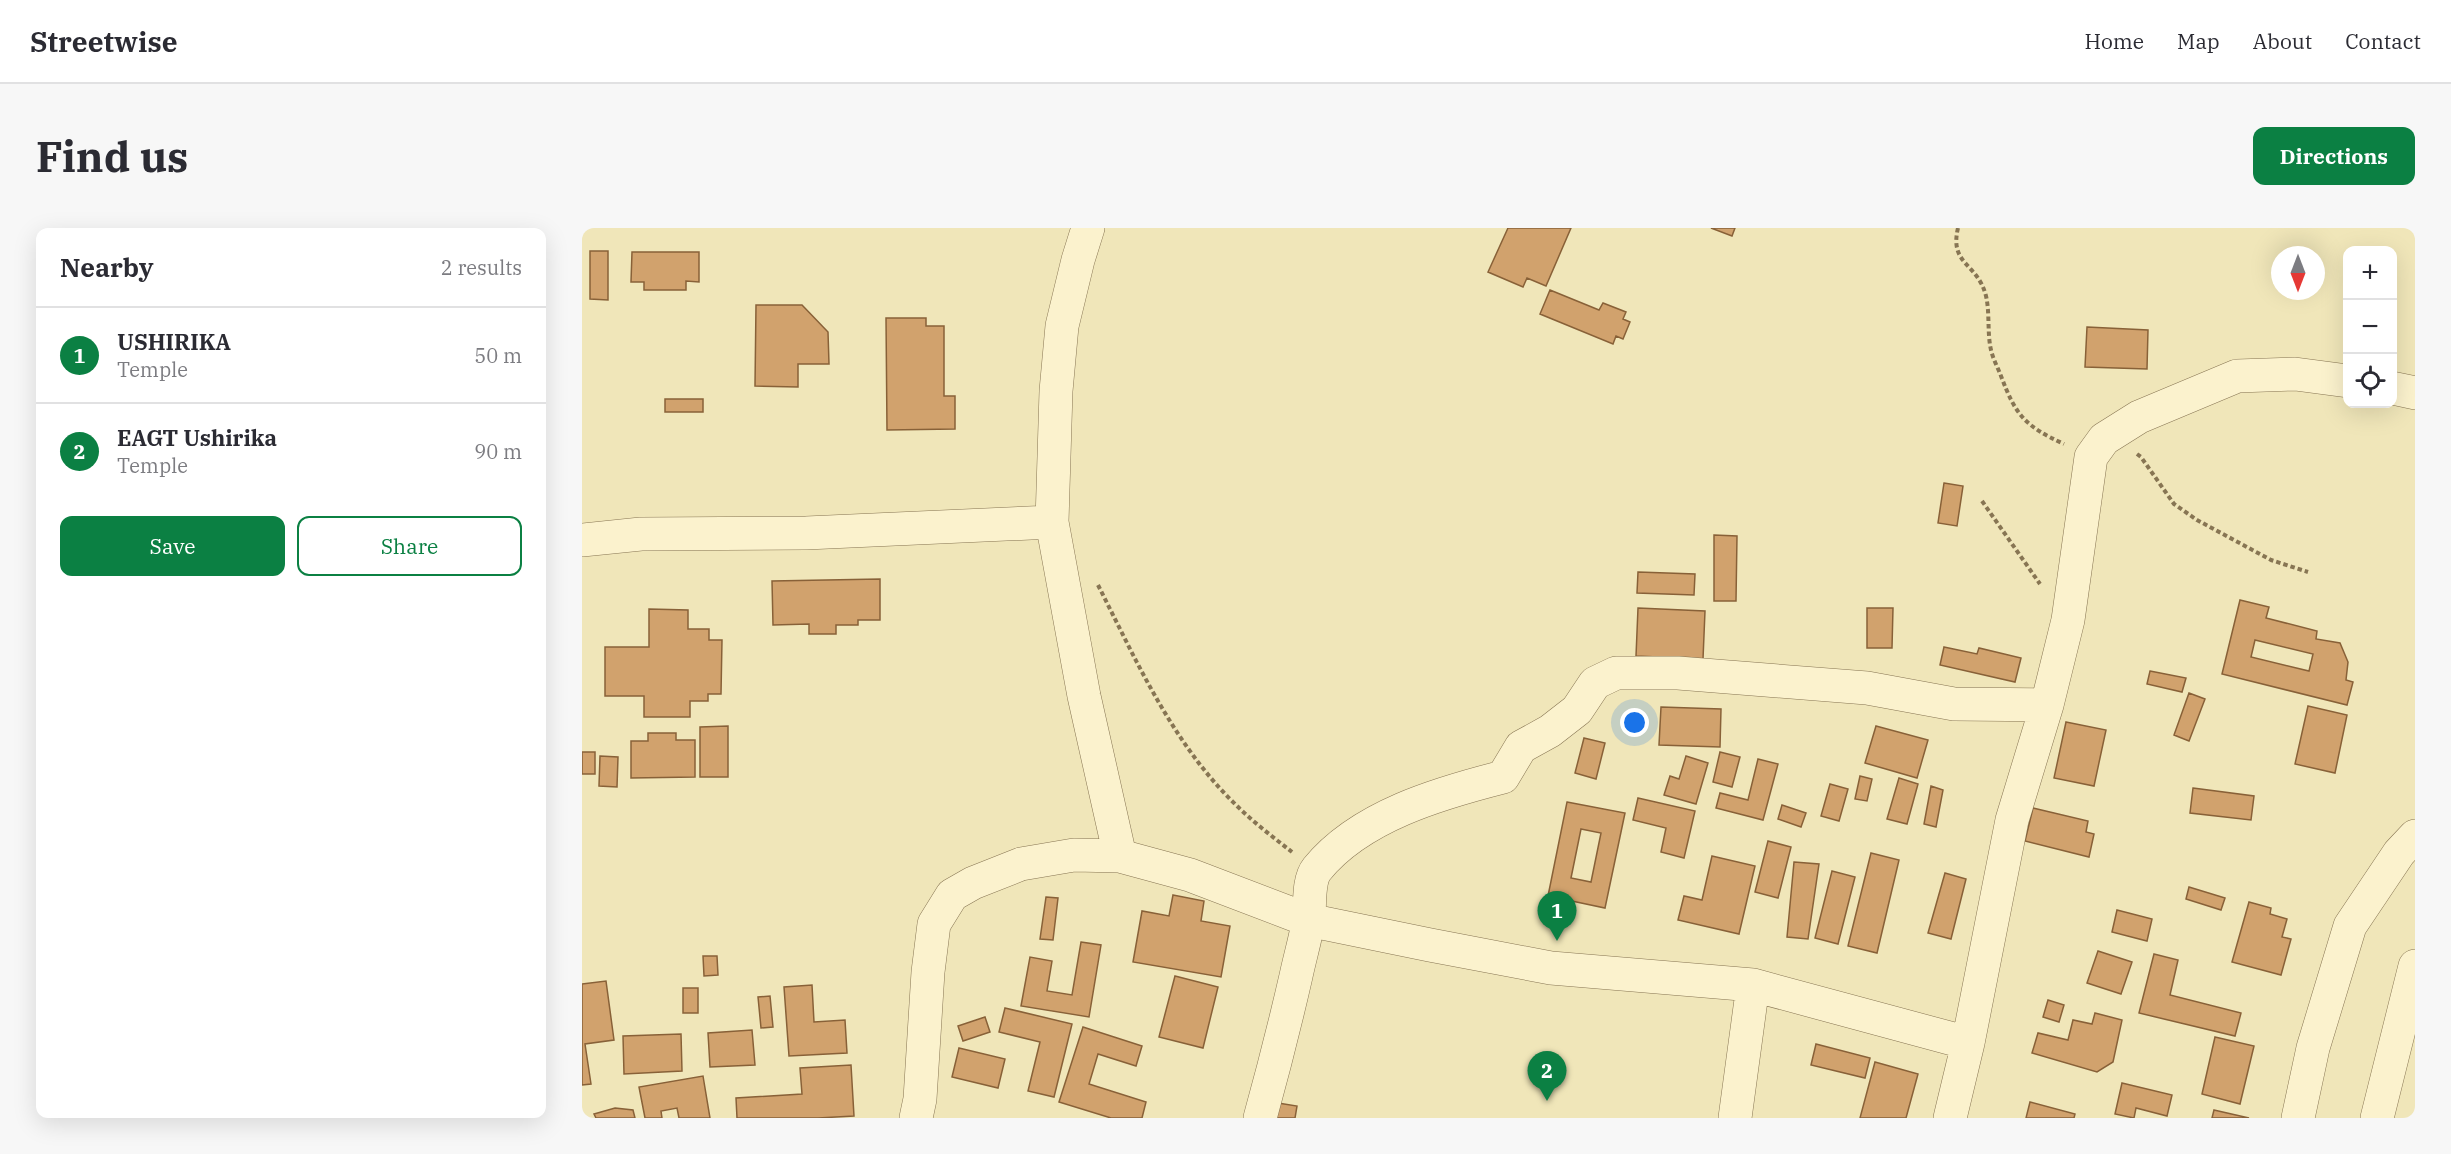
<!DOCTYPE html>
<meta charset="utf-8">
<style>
body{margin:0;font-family:"IBM Plex Serif",serif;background:#f7f7f7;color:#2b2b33}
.controls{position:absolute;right:18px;top:18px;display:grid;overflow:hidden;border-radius:12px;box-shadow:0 6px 24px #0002}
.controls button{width:54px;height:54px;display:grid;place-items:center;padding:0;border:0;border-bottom:2px solid #e1e1e2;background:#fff;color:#2b2b33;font:30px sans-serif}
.compass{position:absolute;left:1689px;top:18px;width:54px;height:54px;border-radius:50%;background:#fff;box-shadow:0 6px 24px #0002;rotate:180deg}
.you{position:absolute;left:1053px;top:495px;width:21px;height:21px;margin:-15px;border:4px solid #fff;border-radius:50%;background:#1a73e8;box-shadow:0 0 0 9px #1a73e833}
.badge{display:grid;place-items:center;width:39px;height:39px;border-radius:50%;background:#0b8043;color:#fff;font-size:20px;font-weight:700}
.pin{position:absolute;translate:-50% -50px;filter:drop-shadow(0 2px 3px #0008)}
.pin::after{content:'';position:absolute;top:32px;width:21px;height:18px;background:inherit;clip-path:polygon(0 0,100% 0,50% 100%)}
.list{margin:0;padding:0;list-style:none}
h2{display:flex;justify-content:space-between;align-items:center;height:78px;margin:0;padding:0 24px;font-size:26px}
h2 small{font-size:20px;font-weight:400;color:#7c7c81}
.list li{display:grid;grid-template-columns:39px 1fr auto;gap:18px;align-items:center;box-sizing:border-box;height:96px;padding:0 24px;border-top:2px solid #e1e1e2}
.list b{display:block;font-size:22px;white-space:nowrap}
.list p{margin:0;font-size:20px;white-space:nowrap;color:#7c7c81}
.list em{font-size:20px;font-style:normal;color:#7c7c81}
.actions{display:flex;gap:12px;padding:18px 24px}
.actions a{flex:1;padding:14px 0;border:2px solid #0b8043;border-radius:12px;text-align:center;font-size:21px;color:#0b8043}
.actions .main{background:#0b8043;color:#fff}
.icon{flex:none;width:33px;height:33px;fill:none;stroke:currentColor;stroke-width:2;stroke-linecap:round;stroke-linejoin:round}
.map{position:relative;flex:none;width:1833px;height:890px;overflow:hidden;border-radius:12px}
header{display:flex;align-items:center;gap:36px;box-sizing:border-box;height:84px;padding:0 30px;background:#fff;border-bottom:2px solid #e1e1e2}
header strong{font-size:28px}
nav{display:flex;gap:33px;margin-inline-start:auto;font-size:21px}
.intro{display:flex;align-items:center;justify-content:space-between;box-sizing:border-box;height:144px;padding:0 36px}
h1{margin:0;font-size:42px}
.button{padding:15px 27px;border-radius:12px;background:#0b8043;color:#fff;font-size:21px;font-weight:700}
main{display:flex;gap:36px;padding:0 36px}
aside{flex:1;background:#fff;border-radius:12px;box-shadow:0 6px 24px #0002}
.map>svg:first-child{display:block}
.building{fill:#d1a26d;stroke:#886138;stroke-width:1.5;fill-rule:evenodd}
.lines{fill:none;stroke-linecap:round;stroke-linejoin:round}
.minor-casing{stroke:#877553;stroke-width:34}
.path{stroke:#877553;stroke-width:4;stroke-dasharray:4.5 3;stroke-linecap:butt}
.minor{stroke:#fbf2cd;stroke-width:33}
</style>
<header>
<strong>Streetwise</strong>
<nav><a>Home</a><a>Map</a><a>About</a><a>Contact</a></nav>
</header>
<div class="intro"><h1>Find us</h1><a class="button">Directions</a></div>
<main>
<aside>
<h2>Nearby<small>2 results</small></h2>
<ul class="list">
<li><span class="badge">1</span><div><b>USHIRIKA</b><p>Temple</p></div><em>50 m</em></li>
<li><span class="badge">2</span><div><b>EAGT Ushirika</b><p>Temple</p></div><em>90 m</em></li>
</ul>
<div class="actions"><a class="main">Save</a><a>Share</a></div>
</aside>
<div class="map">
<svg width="1833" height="890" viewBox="0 0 1833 890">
<rect width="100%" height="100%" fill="#f0e6b9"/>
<path class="building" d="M926,0H989L964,58L945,50L941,59L906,44Z
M1129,0H1153L1150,8Z
M8,23H26V72L8,71Z
M50,24H117V54L104,53V62H62V54H49Z
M968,62L1017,82L1021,75L1044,84L1041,91L1048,94L1041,111L1034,108L1031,116L958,86Z
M174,77H220L246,104L247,136H216V159L173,158Z
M304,90H344V98H362V168H373V201L305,202Z
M1505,99L1566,102L1565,141L1503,139Z
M83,171H121V184H83Z
M1362,255L1381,258L1375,298L1356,295Z
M1132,307L1155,308L1154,373H1132Z
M1056,344L1113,346L1112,367L1055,365Z
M298,351V392H276V397H254V406H227V396L191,397L190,353Z
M1658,372L1687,379L1684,390L1735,403L1734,411L1758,415L1766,434L1764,452L1771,454L1765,477L1640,446ZM1673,412L1731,426L1727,443L1669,429Z
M1056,380L1123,383L1121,431L1054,428Z
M1285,380H1311L1310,420H1285Z
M67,381L106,382V401H127V412H140L139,466H126V473H108V489H62V468H23V419H67Z
M1362,419L1395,426L1397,420L1439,430L1433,454L1358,437Z
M1568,443L1604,450L1600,464L1565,456Z
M1607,465L1623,471L1607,513L1592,507Z
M1726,478L1765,487L1753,545L1713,536Z
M1079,479L1139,481L1138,519L1077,517Z
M1484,494L1524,502L1512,558L1472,550Z
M146,498V549H118V499Z
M1294,498L1346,512L1335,550L1283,535Z
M66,505H94V512H113V549L49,550V513H66Z
M1002,510L1023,515L1014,551L993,545Z
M0,524H13V546H0Z
M1138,524L1158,529L1150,559L1131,554Z
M18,528L36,529L35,559L17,558Z
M1104,528L1126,535L1114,576L1082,567L1088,548L1097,551Z
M1176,531L1196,536L1181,592L1134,580L1138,565L1166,572Z
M1278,548L1290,551L1285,573L1273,571Z
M1317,550L1336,556L1325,596L1305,591Z
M1248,556L1266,561L1257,593L1239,588Z
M1349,558L1361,562L1354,599L1342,596Z
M1611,560L1672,568L1669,592L1608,585Z
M1056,570L1113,583L1102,630L1079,624L1084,600L1051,592Z
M985,574L1043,585L1023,680L966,668ZM999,601L1019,605L1009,654L989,650Z
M1200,577L1224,585L1219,599L1196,591Z
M1451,580L1506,593L1504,604L1512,606L1507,629L1443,613Z
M1186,613L1209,619L1196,670L1173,664Z
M1289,625L1317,632L1295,725L1266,718Z
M1130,628L1173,638L1157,706L1096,692L1102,668L1120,672Z
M1212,634L1237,636L1226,711L1205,709Z
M1250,643L1273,649L1256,716L1233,710Z
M1363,645L1384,651L1369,711L1346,705Z
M1607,659L1643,670L1639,682L1604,671Z
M591,667L622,673L619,693L648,698L639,749L551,734L560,683L587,688Z
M464,669L476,670L471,712L458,711Z
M1667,674L1689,680L1688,686L1705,691L1700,709L1709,711L1699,747L1650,734Z
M1535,682L1570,691L1565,713L1530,704Z
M499,714L519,717L507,789L439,778L448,729L470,733L465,763L490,767Z
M1516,723L1550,734L1539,766L1505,755Z
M1572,726L1596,732L1588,767L1659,785L1653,808L1557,785Z
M121,728H135L136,747L122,748Z
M593,748L636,759L621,820L577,809Z
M24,753L32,812L3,816L9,856L0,857V756Z
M230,757L232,794L263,792L265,825L207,828L202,759Z
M101,760H116V785H101Z
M188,768L191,799L179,800L176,769Z
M1466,772L1482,777L1477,794L1461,789Z
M423,780L490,796L472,869L446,863L458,814L417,804Z
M1513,785L1540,792L1531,834L1515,844L1450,825L1456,805L1486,812L1491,792L1510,796Z
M403,789L408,804L381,813L376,798Z
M501,799L560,818L554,838L516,826L507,856L564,874L560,890H529L477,874Z
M170,802L173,837L128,839L126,805Z
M99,806L100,843L42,846L41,808Z
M1633,809L1672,818L1658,876L1620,866Z
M1234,816L1288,830L1283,850L1229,837Z
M377,820L423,831L416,860L370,849Z
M1293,834L1336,846L1324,890H1278Z
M269,837L272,888L236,890H155L154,870L220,866L218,840Z
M121,848L128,890H97L95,880L79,883L80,890H63L57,859Z
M1540,855L1590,867L1585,888L1554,880L1552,890L1533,886Z
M1448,874L1493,886L1492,890H1444Z
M696,875L715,878L713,890H693Z
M33,880L51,882L53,890H14L12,886Z
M1632,882L1667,890H1630Z"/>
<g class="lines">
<g class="minor-casing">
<path id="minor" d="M506,0L496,32L480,98L474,163L470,294L502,468L538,628
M1810,160L1833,165
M0,312L59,306L224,305L470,294
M334,890L338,871L346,744L352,696L370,667L391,655L439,636L492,627L538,628L608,647L726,692L848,717L969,740L1171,757L1386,815
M678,890C691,843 703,796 714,748C718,729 724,709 727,690C728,676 726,652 735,641C778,588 858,565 921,549L939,519L968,503L995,482L1013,455L1034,445H1096L1285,460L1372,476L1465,477
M1153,890L1171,757
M1368,890L1386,815L1430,592L1465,477L1486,392L1509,229L1522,211L1557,189L1655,148L1713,146L1766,153
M1716,890L1731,820L1768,698L1817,625L1833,608
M1795,890L1833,738"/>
</g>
<path class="path" d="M1376,0C1367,37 1396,35 1404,68C1408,85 1405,105 1409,122C1411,131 1416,140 1419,148C1434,188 1443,198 1482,216
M1555,226L1559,229L1592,276L1615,292L1689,332L1726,344
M1400,273L1458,356
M516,357C555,434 591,516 654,577C671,594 691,609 710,624"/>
<use href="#minor" class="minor"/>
</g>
</svg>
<div class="controls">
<button>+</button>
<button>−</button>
<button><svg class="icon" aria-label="locate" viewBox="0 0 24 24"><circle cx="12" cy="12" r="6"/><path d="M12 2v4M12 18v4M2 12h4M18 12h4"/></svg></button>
</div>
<svg class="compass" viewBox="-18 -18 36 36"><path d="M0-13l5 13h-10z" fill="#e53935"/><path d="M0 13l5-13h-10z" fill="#7c7c81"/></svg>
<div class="you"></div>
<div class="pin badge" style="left:975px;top:713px">1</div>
<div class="pin badge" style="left:965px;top:873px">2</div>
</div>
</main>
